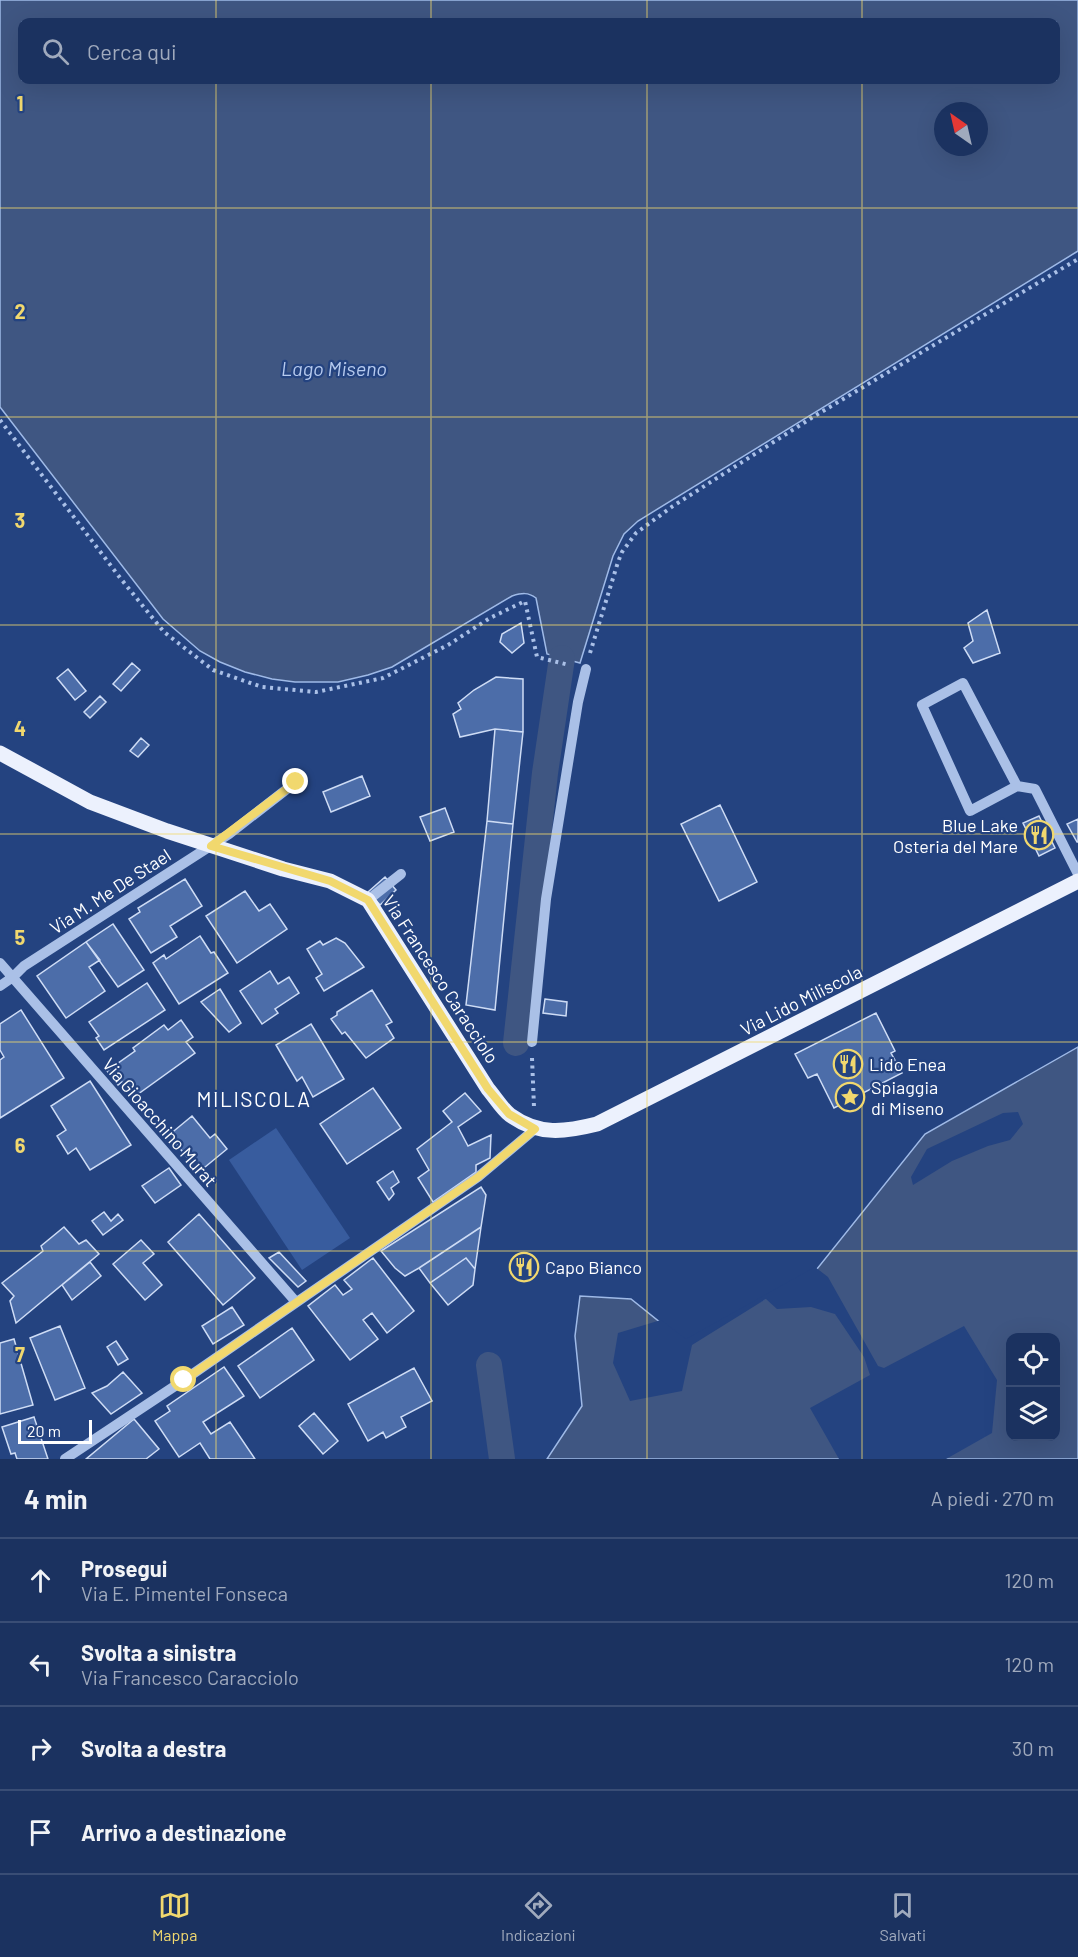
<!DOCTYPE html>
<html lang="it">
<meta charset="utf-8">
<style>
body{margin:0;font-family:Barlow,sans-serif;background:#283e69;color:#f1f3f6}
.controls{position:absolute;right:18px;bottom:18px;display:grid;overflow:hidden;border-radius:12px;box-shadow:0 6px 24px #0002}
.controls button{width:54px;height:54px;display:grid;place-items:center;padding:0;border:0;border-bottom:2px solid #394d75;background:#1b3260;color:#f1f3f6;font:30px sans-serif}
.compass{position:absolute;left:934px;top:102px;width:54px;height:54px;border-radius:50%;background:#1b3260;box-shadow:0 6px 24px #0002;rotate:326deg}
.scale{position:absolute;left:18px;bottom:15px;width:74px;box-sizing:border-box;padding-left:6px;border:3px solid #fff;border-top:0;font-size:16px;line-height:21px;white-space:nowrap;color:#fff;-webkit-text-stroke:4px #244380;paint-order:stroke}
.stop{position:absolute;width:18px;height:18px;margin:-14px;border:4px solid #f1d86e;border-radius:50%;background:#fff}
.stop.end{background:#f1d86e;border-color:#fff;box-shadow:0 2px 6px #0008}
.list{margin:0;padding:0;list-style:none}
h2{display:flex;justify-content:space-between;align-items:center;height:78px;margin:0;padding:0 24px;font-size:26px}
h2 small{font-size:20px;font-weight:400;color:#a0aabd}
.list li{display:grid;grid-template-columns:39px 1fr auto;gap:18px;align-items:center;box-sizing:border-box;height:84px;padding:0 24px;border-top:2px solid #394d75}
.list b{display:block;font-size:22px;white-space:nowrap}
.list p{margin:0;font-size:20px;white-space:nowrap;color:#a0aabd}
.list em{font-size:20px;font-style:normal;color:#a0aabd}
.icon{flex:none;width:33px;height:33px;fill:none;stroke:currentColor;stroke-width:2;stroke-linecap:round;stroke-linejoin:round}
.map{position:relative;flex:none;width:1078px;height:1459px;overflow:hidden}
.search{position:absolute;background:#1b3260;box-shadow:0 6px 24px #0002;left:18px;right:18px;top:18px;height:66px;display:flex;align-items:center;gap:15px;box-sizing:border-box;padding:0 21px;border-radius:12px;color:#a0aabd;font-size:22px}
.sheet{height:414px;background:#1b3260}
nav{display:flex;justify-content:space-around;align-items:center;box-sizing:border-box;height:84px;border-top:2px solid #394d75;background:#1b3260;font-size:16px;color:#a0aabd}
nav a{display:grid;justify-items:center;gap:3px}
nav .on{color:#f1d86e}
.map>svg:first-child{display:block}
.green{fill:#385c9e}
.water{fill:#3f5682;stroke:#9fbae7;stroke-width:1.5;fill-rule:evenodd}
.pier{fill:#244380}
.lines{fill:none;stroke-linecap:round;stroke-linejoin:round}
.canal{stroke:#3f5682;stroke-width:26}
.building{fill:#4c6da9;stroke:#cedcf5;stroke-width:1.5}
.path{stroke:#aac0e7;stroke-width:4;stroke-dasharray:3 4.5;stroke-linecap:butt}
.minor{stroke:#aac0e7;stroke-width:10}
.major{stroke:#ecf1fd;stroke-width:15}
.route{stroke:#f1d86e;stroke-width:8}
.grid{fill:none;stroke:#f1d86e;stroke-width:1.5;stroke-opacity:0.55}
.labels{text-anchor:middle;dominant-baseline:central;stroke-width:4.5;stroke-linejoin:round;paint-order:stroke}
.poi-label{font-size:18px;fill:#fff;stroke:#244380;text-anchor:start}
.street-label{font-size:18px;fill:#fff;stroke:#244380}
.water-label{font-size:20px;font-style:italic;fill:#b6caee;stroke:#244380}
.quarter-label{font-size:21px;letter-spacing:1.5px;fill:#fff;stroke:#244380}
.grid-label{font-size:20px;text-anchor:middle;font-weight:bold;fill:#f1d86e;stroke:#244380;stroke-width:4.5;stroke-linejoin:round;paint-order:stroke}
</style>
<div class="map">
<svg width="1078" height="1459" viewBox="0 0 1078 1459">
<rect width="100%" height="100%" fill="#244380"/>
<path class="green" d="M276,1128L350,1238L302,1270L229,1160Z"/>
<path class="water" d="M0,0H1078V251L638,521L624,534L613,556L580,663L547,654L536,598C528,592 522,593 512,596L392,667L368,675L338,682H295L272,679L245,672L220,662L200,651L163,619L0,407ZM22,22H1056V80H22ZM943,111H979V147H943Z
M1078,1047V1459H547L582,1406L575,1336L580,1296L631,1299L686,1343L817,1269L925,1134ZM1010,1338H1056V1436H1010Z"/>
<path class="pier" d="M1018,1112L1023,1124L1010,1140L988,1146L952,1161L913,1185L911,1177L927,1149L1003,1113Z
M815,1267L828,1277L878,1366L884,1368L964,1326L997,1380L992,1433L946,1459H839L810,1408L870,1375L864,1357L835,1314L811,1307L777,1309L766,1299L692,1345L682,1391L630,1401L613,1363L618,1333L661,1320L686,1339Z"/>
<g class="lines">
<path class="canal" d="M516,1043L545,773L562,658
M489,1365L502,1459"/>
</g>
<path class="building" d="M987,610L1000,653L973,663L964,648L973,641L968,623Z
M521,623L524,643L512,653L500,642L502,634Z
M132,663L140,670L121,691L113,684Z
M68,669L86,691L75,700L57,678Z
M496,677L523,679V732L495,729L460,737L453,714L461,709L458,703L474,690Z
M100,696L106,702L90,718L84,712Z
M495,729L523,732L513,824L487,821Z
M141,738L149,745L138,757L130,751Z
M362,776L370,796L331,812L323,792Z
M720,805L757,882L719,901L681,824Z
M445,808L454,832L430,841L420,817Z
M1039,816L1055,848L1039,856L1023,823Z
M1078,819V842H1077L1067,824Z
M487,821L513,824L495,1010L466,1005Z
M385,877L396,890L380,905L368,892Z
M185,879L202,906L170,926L177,937L151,953L129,919L140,912L138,908Z
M245,891L259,911L270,904L287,929L237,963L206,916Z
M113,924L144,970L118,987L86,942Z
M200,936L211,953L214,952L228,973L179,1004L153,963L164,955L166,959Z
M336,938L345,943L364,967L324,991L316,978L322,974L307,949L320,941L323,945Z
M86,942L100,960L89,967L105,991L66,1018L37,976Z
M270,971L278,984L289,977L299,993L275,1009L278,1013L262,1024L240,991Z
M147,983L165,1010L104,1050L96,1038L99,1036L89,1022Z
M220,989L241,1023L229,1032L201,1002Z
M372,990L392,1022L386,1025L394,1038L366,1058L345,1032L342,1034L331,1019L337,1015V1012Z
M545,999L567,1002L566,1016L543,1013Z
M21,1010L64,1078L0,1118V1060L4,1057L0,1050V1024Z
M876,1013L895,1051L891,1053L902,1073L834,1108L817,1074L808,1078L795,1054Z
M181,1020L193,1037L186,1042L195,1053L134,1097L122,1082L118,1085L107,1071L135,1051L133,1048L164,1025L168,1030Z
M311,1024L344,1079L313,1097L302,1077L297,1081L276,1045Z
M90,1081L131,1145L90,1170L76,1148L68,1154L57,1136L66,1130L51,1106Z
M373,1088L401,1128L347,1164L320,1124Z
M465,1093L481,1111L458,1127L468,1146L491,1135L490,1158L476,1165V1172L433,1202L418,1178L429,1170L417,1149L452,1122L443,1111Z
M192,1116L210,1138L215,1134L227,1149L199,1172L169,1135Z
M169,1168L181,1185L155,1203L142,1186Z
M393,1171L399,1182L391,1188L394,1194L389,1200L377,1182Z
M481,1187L486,1195L481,1227L419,1268L405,1276L395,1268L381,1251Z
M104,1212L111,1221L118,1214L123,1220L103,1235L92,1221Z
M199,1214L255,1278L223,1305L168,1242Z
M64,1227L79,1244L86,1240L99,1254L16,1323L10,1301L14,1296L2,1283L43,1251L41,1246Z
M481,1227L475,1269L466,1258L430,1283L419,1268Z
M141,1240L154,1254L143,1263L162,1285L145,1300L113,1264Z
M279,1252L306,1281L298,1287L269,1258Z
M373,1258L414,1311L387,1333L372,1313L363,1320L378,1339L350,1360L308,1306L335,1285L343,1295L352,1289L344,1280Z
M466,1258L475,1269L473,1285L448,1305L430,1283Z
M90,1262L101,1276L72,1300L62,1285Z
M232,1307L244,1325L213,1344L202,1326Z
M60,1326L85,1388L55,1400L30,1338Z
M292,1328L314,1360L260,1398L238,1366Z
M14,1339L33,1405L0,1414V1343Z
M116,1341L128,1359L118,1365L107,1347Z
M224,1367L244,1396L203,1422L211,1434L230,1422L255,1459H210L200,1443L179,1457L155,1421L170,1411L167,1406Z
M414,1368L432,1401L401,1417L406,1427L386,1438L383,1432L368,1441L348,1404Z
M123,1372L142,1393L111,1414L92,1393L107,1386Z
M314,1413L338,1441L323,1454L299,1426Z
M34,1417L48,1459H17L15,1453L11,1454L2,1427Z
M134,1419L159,1449L146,1459H86Z"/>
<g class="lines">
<path class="path" d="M0,420L121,579L164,632L213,670L262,687L316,692L383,678L448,645L490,618L525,601L537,657L569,665
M590,653L618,562L622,552L636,533L673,506L813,417L1078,259
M532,1058L534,1107"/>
<path class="minor" d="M1017,786L963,683L922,705L970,811L1017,786L1035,789L1078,874
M368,900L401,874
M0,963L296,1302
M0,986L13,977L24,966L229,834L296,782
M532,1042L546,899L578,702L586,669
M65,1459L184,1380L478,1177L535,1129"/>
<path class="major" d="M0,753L90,802L167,831L283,869L330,881L368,900L488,1089C495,1097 502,1109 510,1115C539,1136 565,1132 597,1124L1078,881"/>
</g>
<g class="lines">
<path class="route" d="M184,1380L478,1177L535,1129L509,1114L488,1089L368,900L330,881L211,846L296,782"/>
</g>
<path class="grid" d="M216,0V22M431,0V22M647,0V22M862,0V22M216,80V1459M431,80V1459M647,80V1459M862,80V1459M0,208H1078M0,417H1078M0,625H1078M0,834H1078M0,1042H1078M0,1251H1078"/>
<defs>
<g id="restaurant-ring" transform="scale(1.5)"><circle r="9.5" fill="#244380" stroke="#f1d86e" stroke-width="1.5"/><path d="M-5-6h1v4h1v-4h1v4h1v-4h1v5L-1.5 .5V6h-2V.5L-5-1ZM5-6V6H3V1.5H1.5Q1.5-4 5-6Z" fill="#f1d86e"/></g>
<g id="sight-ring" transform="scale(1.5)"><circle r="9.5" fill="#244380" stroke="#f1d86e" stroke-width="1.5"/><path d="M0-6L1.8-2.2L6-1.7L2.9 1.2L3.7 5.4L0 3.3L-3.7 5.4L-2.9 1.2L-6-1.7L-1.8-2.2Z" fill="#f1d86e"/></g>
</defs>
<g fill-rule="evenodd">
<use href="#restaurant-ring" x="1039" y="835"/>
<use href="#restaurant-ring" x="848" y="1064"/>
<use href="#sight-ring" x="850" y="1097"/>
<use href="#restaurant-ring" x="524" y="1267"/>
</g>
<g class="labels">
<g class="poi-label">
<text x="1018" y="825" text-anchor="end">Blue Lake<tspan x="1018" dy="21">Osteria del Mare</tspan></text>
<text x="869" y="1064">Lido Enea</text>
<text x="871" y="1087">Spiaggia<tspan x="871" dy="21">di Miseno</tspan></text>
<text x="545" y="1267">Capo Bianco</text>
</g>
<g class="street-label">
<text transform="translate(110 891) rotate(-33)">Via M. Me De Stael</text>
<text transform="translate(441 979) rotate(57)">Via Francesco Caracciolo</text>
<text transform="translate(801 1000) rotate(-27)">Via Lido Miliscola</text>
<text transform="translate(160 1122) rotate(49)">Via Gioacchino Murat</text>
</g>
<g class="water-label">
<text x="334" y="368">Lago Miseno</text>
</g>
<g class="quarter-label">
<text x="254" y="1098">MILISCOLA</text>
</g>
</g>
<g class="grid-label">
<text x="20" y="111">1</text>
<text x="20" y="319">2</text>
<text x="20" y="528">3</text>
<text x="20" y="736">4</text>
<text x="20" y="945">5</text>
<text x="20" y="1153">6</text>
<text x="20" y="1362">7</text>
</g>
</svg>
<div class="controls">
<button><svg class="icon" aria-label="locate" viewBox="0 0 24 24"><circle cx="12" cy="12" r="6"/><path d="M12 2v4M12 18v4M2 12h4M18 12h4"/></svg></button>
<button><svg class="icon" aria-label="layers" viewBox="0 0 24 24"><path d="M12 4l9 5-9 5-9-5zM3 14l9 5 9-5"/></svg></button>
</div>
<svg class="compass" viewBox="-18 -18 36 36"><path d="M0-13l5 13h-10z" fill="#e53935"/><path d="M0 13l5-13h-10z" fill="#a0aabd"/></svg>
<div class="scale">20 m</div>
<div class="stop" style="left:184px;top:1380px"></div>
<div class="stop end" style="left:296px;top:782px"></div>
<div class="search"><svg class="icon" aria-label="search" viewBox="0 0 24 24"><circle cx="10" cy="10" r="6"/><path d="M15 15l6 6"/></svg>Cerca qui</div>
</div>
<section class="sheet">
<h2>4 min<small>A piedi · 270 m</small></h2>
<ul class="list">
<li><svg class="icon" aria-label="ahead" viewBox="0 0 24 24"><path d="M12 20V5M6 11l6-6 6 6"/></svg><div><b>Prosegui</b><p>Via E. Pimentel Fonseca</p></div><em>120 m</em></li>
<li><svg class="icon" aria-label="left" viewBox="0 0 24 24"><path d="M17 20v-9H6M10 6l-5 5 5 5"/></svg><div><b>Svolta a sinistra</b><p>Via Francesco Caracciolo</p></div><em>120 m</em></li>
<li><svg class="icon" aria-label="right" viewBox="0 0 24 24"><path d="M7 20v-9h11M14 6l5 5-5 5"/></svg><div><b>Svolta a destra</b></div><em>30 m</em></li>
<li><svg class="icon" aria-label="arrive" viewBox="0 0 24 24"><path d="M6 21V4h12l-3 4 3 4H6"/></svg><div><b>Arrivo a destinazione</b></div></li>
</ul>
</section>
<nav>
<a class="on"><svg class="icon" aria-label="map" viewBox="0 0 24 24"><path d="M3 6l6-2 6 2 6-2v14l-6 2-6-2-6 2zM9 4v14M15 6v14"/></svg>Mappa</a>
<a><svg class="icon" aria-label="directions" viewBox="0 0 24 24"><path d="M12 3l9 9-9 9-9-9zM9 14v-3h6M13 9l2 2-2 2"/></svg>Indicazioni</a>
<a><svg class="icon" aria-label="saved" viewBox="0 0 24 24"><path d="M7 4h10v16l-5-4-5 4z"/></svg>Salvati</a>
</nav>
